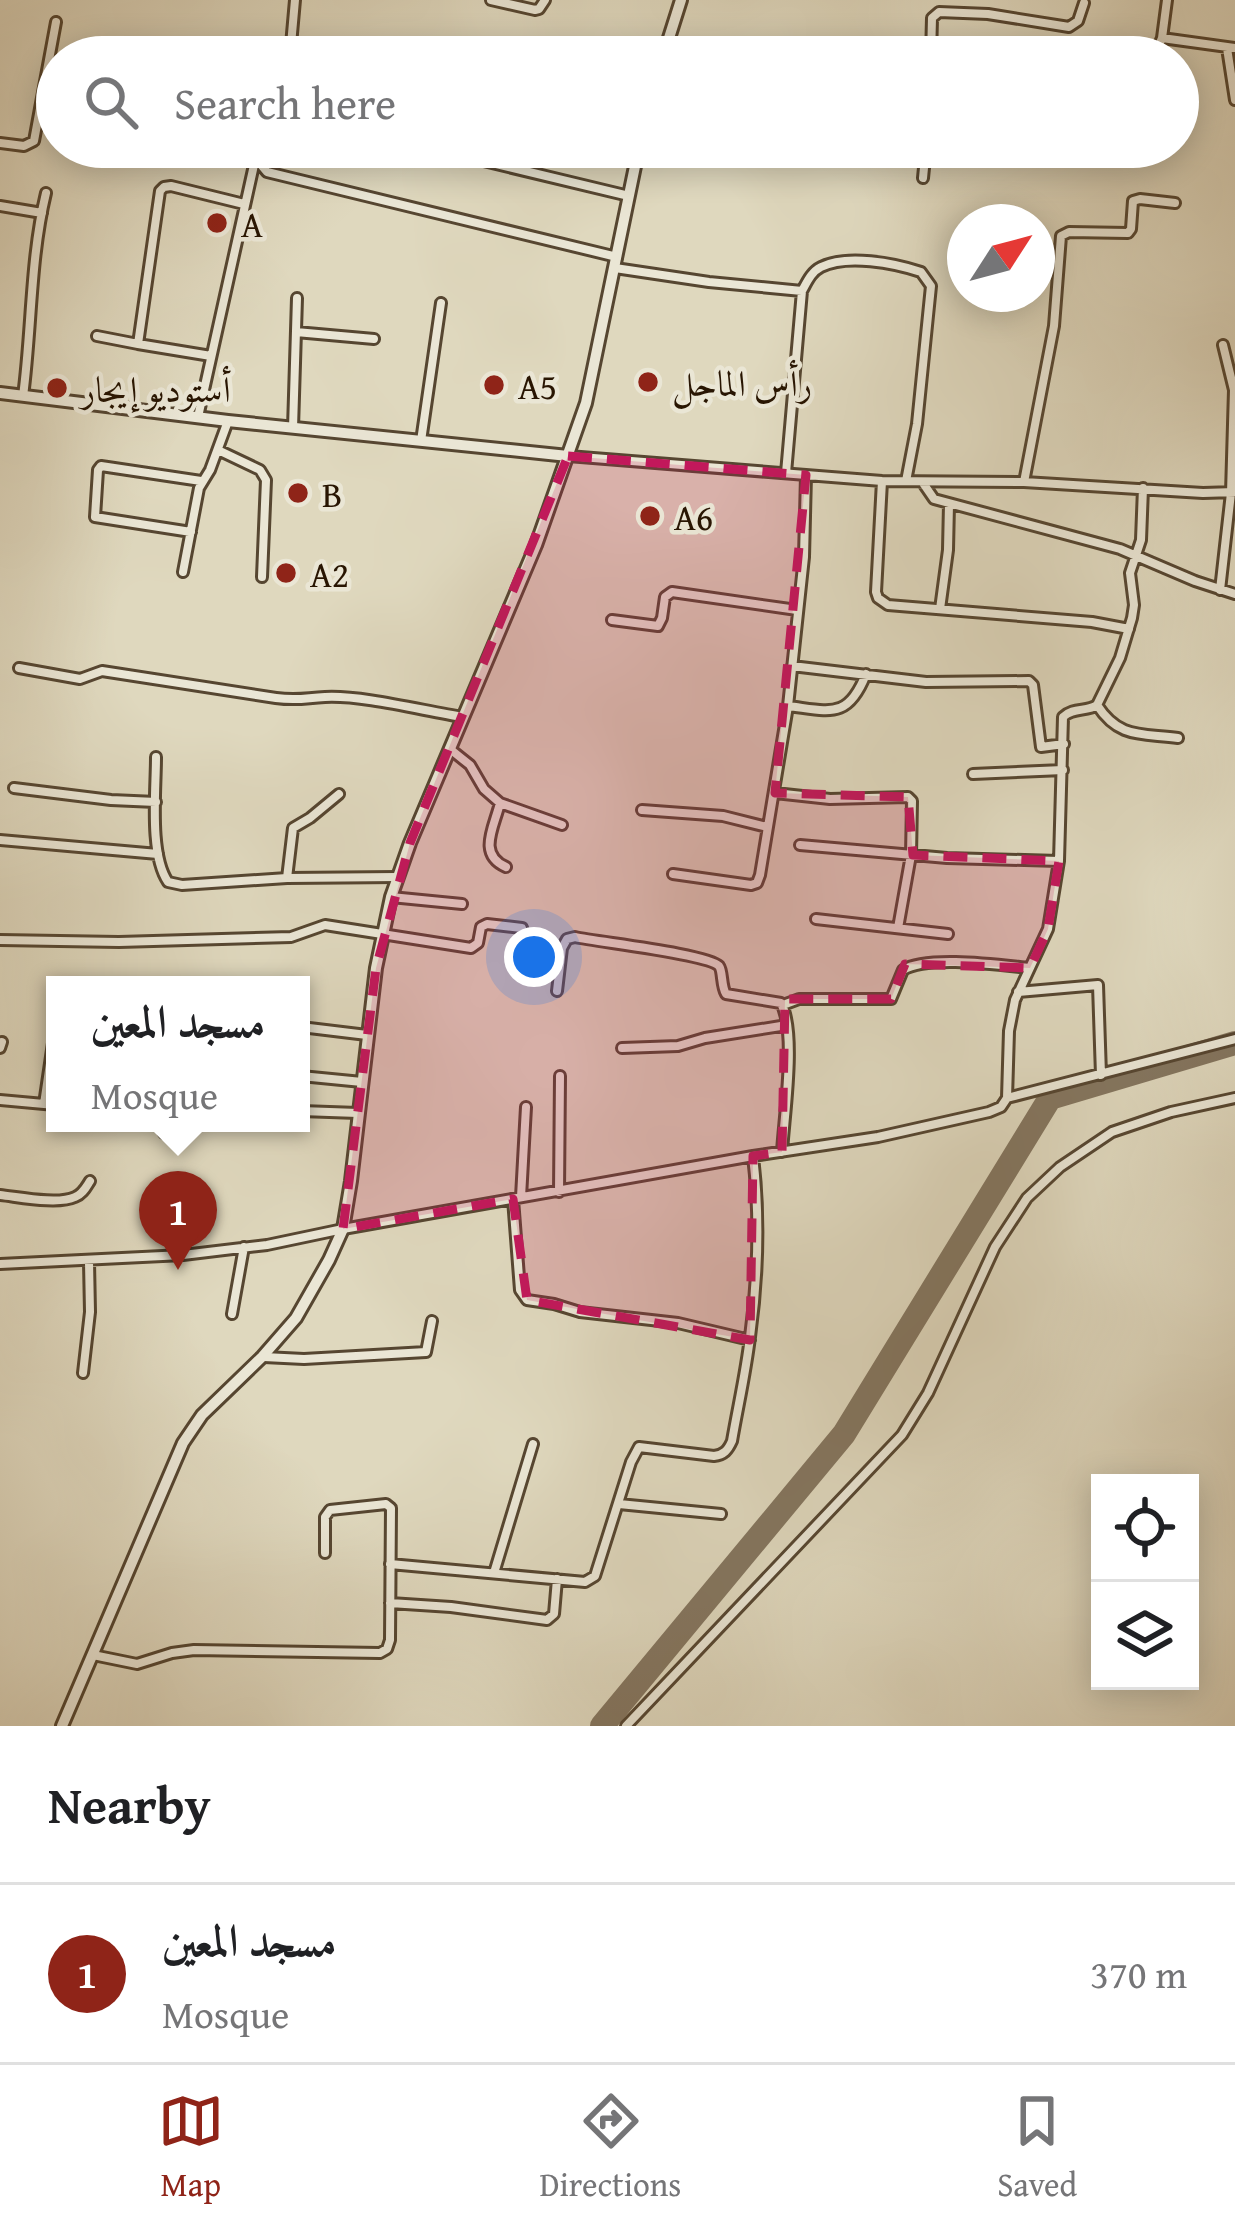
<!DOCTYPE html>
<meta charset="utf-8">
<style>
body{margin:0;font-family:"Gentium Book Plus",Amiri,serif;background:#f2f2f2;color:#202124}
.controls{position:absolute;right:36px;bottom:36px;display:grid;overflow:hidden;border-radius:0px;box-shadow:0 6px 30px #0003}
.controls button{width:108px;height:108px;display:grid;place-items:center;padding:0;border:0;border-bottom:3px solid #e0e0e0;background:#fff;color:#202124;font:60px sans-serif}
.compass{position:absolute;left:947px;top:204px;width:108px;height:108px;border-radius:50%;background:#fff;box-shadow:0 6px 30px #0003;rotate:54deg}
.you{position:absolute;left:534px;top:957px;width:42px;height:42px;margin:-30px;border:9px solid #fff;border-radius:50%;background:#1a73e8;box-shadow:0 0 0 18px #1a73e833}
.badge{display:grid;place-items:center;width:78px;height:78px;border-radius:50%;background:#8f2418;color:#fff;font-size:39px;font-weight:700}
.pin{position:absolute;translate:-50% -99px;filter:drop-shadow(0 3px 6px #0008)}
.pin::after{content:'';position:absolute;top:63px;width:42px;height:36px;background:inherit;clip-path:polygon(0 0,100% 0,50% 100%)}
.popup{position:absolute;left:46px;top:976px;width:264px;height:156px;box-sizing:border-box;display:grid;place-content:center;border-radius:0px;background:#fff;filter:drop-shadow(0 3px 9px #0005);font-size:39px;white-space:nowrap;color:#757577}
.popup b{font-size:45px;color:#202124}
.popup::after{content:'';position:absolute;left:50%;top:100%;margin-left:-24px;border:24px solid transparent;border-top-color:#fff}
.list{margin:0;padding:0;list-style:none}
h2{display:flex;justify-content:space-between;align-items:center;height:156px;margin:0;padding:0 48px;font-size:51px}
h2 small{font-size:39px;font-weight:400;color:#757577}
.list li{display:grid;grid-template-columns:78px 1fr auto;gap:36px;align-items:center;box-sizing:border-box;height:180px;padding:0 48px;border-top:3px solid #e0e0e0}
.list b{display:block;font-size:45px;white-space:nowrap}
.list p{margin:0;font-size:39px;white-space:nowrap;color:#757577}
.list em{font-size:39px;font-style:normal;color:#757577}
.icon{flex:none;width:66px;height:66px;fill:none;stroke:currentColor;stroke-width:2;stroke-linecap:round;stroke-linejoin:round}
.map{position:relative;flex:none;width:1235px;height:1726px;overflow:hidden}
.search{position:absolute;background:#fff;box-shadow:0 6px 30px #0003;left:36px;right:36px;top:36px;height:132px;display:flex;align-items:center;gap:30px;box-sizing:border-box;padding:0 42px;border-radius:66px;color:#757577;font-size:45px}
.sheet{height:336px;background:#fff}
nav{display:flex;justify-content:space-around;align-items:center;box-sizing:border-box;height:168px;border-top:3px solid #e0e0e0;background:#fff;font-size:33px;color:#757577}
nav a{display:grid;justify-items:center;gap:6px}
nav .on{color:#8f2418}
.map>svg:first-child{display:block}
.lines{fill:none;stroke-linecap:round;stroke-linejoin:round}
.taxiway{stroke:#847660;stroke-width:24}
.minor-casing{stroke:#564631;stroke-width:14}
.tertiary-casing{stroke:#564631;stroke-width:16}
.minor{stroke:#eae6d5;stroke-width:8}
.tertiary{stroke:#eae6d5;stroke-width:10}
.marked{fill:#c2185b;fill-opacity:0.2;stroke:#c2185b;stroke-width:9;stroke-dasharray:24 15;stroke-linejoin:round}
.poi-dot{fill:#8f2418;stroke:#eae6d5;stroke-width:4.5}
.labels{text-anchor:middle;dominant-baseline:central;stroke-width:9;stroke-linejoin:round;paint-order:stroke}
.poi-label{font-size:36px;fill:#281502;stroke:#eae6d5;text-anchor:start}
</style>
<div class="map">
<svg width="1235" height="1726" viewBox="0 0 1235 1726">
<rect width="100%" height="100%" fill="#dfd8be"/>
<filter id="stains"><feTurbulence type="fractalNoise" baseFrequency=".00167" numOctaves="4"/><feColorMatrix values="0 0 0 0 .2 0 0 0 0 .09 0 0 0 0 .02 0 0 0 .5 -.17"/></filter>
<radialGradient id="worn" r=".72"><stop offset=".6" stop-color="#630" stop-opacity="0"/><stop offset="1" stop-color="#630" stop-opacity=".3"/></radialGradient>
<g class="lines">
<path class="taxiway" d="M602,1726L844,1434L1050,1098L1235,1043"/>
<g class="minor-casing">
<path id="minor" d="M295,0L291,45L332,57
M491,0L535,10L539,9L545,0
M1167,0L1162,38L1235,48
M1227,48L1235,100
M157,57L165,51L201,57
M289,57L291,45
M931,57L932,18L939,12L988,14L1069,27L1078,21L1084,3
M1154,57L1162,38
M0,143L24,146L34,141L56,22
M268,147L262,166L267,172L617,257
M425,147L629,196
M923,178L926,147
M0,206L42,213
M615,268L709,282L802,291
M296,332L374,339
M97,336L138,344
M211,356L138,344L160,191L164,187L171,186L244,204
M23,396C32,329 30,259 46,193
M198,417L258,147
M293,428L297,298
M421,441L441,303
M218,450L260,470L266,480L262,577
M568,456L882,481L1024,482L1203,493L1235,492
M786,473L802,291C807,282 811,272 821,267C847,254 894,263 921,272L931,286L917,424L906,481
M882,481L876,592L878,598L888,605L1092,622L1129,629
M1024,482L1054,326L1061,236L1069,232L1128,233L1131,229L1133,201L1140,199L1175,203
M923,483L934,499L1120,549L1195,581L1235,594
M191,532L95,517L98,470L101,466L201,481
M183,572L199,488L210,470L228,421
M1220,590L1231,493L1234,390L1223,345
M940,609L948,550L949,504
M612,620L658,626L662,618L665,597L672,592L797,610
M792,666L926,682L1029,681L1033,685L1041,747L1064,744
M19,668L80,679L102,671L276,698C298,701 305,698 325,697C363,695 424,711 463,717
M1097,705C1119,739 1141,733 1178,738
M788,706C830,711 848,720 866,674
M450,749L470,765L484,789L500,803L562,825
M156,757C156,791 149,854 168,882L182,885L287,878L398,877
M973,774L1063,770
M14,788L111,800L156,802
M775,793L830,799L908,797L912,801L911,855L898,928
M500,803C494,828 477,854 506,867
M642,810L723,816L767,827
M0,840L158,854
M800,845L947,858L1059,861
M673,874L751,885L757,883L760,875L788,706L804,557L806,475
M287,878L293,828L310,818L339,794
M391,897L462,904
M816,919L948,934
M0,940L119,942L291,937L325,925L471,948L478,943L481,927L487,924L522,928L524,935L520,962
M557,991L562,948L567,939L575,937C597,942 708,954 719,966C723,971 721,986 726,994L781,1003C797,1033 784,1116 782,1152
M1018,992L1098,985L1101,1075
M783,1005L799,999H891L903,970C927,955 999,965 1029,968
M301,1027L367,1035
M0,1048L2,1042
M622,1048L678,1046L705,1038L787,1025
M301,1076L362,1082
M1007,1098L1009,1031L1015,1000L1048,929L1059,861L1063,717C1073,707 1087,712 1097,705L1120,658L1132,618L1134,605L1130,573L1141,540L1143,488
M0,1100L55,1105
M44,1104L53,1043
M301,1111L358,1113
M159,1123L164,1133L173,1137
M559,1192L560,1076
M0,1195C19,1197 58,1205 75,1197C83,1194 86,1187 90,1181
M521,1197L526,1107
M513,1199L520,1290L527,1300L554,1304L580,1312L678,1323L750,1340
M0,1264L183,1255L267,1245L343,1229L753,1156L878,1137L989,1112L1001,1107L1007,1098L1235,1039
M232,1314L244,1247
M264,1357L304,1359L426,1352L432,1321
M83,1373L90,1312L89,1262
M619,1504L721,1514
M390,1564L585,1582L595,1576L631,1462L639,1447L714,1456C724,1455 728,1450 732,1441C738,1406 746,1372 750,1337C758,1278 760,1215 753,1156
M494,1573L533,1444
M390,1603L451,1607L547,1620L554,1614L557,1579
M93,1655L137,1664L172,1653L194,1650L380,1653L387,1649L390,1640L391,1508L386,1504L330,1510L325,1517V1553
M626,1726L902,1435L928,1393L995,1247L1027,1198L1060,1167L1112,1132L1171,1112L1235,1098"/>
</g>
<g class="tertiary-casing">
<path id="tertiary" d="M663,57L681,0
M0,393L228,421L568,456
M62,1726L183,1443L202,1415L262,1357L296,1318L329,1260L343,1229L351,1181L376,968L391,897L410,843L536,545L586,403L639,147"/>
</g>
<use href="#minor" class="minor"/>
<use href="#tertiary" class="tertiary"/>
</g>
<path class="marked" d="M568,456L806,475L775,793L908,797L913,855L1059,861L1048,929L1030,968L905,964L891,999H785L782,1152L753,1156L750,1340L527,1300L513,1199L343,1229L376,968L410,843Z"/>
<g class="poi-dot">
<circle cx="217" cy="223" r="12"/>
<circle cx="648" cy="382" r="12"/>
<circle cx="494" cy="385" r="12"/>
<circle cx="57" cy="388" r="12"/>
<circle cx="298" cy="493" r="12"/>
<circle cx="650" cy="516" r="12"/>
<circle cx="286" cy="573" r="12"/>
</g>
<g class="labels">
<g class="poi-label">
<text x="241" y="223">A</text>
<text x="672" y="382">رأس الماجل</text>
<text x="518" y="385">A5</text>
<text x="81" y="388">أستوديو إيجار</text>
<text x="322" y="493">B</text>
<text x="674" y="516">A6</text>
<text x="310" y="573">A2</text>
</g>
</g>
<rect width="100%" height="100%" filter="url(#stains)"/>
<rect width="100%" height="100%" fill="url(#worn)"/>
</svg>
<div class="controls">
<button><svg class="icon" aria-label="locate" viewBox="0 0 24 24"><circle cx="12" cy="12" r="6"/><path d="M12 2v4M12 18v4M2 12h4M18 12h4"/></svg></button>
<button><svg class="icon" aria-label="layers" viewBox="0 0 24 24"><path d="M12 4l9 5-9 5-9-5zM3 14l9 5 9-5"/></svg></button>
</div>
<svg class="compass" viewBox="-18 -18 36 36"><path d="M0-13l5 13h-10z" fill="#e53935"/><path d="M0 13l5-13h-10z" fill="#757577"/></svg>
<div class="you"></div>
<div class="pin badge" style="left:178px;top:1270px">1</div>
<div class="popup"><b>مسجد المعين</b>Mosque</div>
<div class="search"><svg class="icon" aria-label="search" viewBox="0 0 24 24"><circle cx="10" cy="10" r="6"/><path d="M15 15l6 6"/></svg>Search here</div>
</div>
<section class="sheet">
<h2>Nearby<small></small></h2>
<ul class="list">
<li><span class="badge">1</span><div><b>مسجد المعين</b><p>Mosque</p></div><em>370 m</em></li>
</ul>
</section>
<nav>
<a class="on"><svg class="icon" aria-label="map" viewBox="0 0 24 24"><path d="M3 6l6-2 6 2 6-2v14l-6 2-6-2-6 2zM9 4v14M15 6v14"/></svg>Map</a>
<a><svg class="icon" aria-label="directions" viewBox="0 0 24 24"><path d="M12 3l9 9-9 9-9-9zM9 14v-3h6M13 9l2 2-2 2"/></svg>Directions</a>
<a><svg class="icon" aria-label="saved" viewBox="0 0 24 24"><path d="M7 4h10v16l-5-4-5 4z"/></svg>Saved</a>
</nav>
